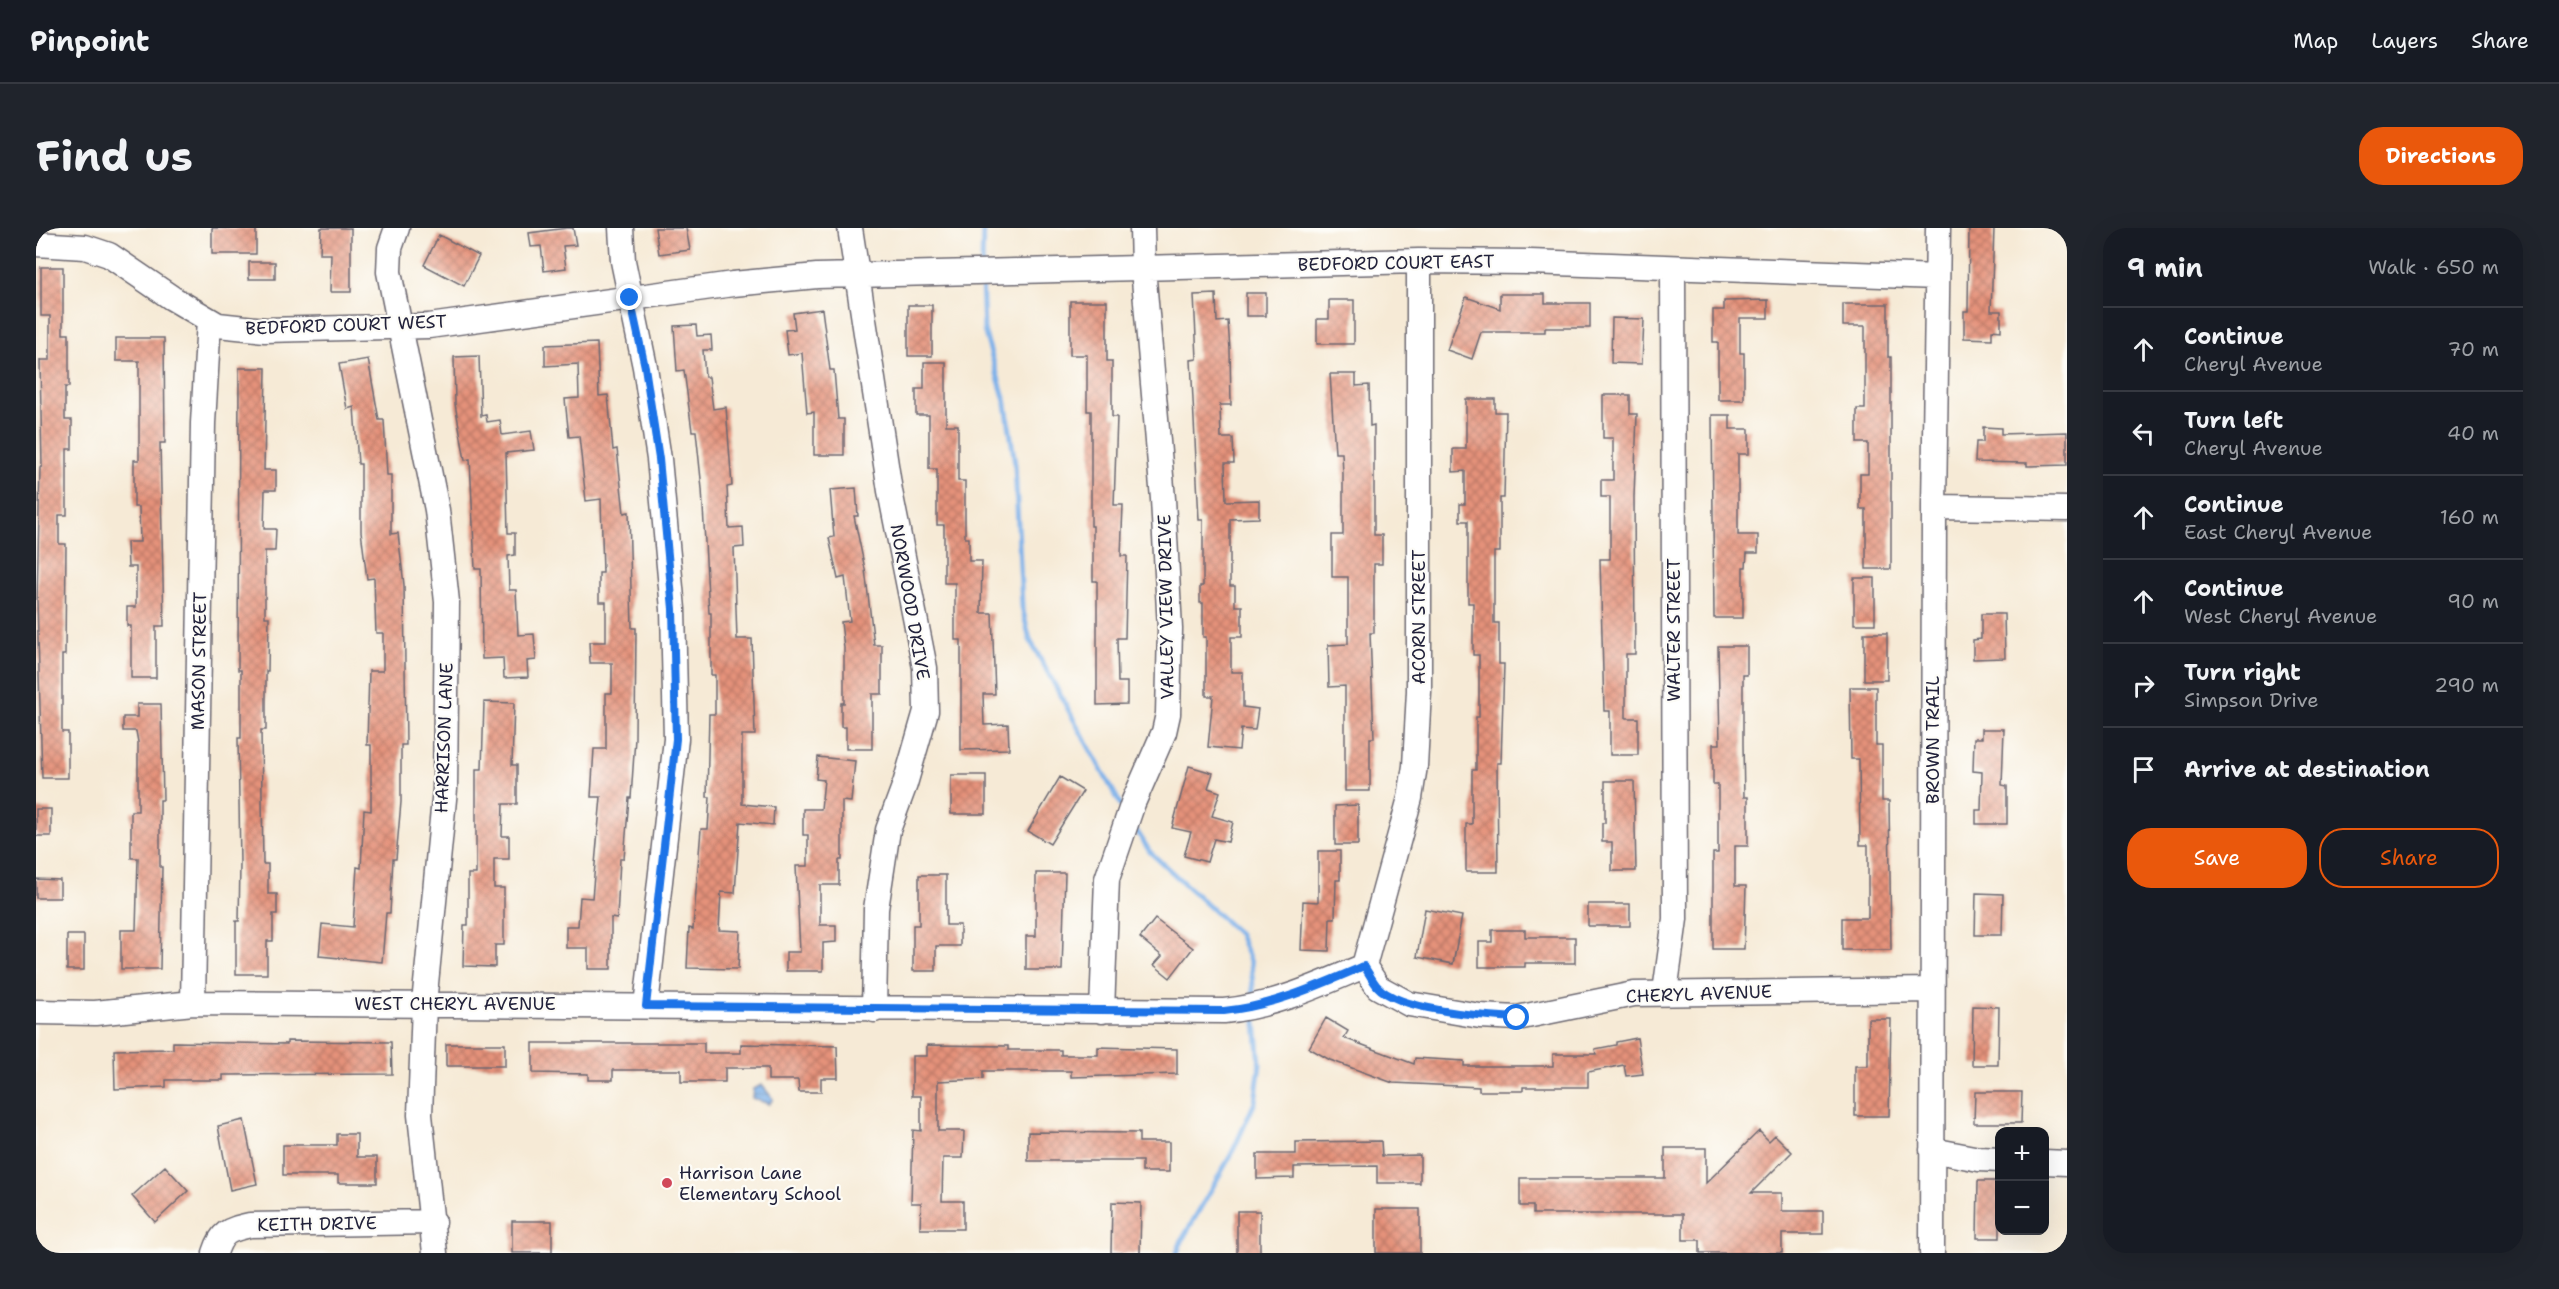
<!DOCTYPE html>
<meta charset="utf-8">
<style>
body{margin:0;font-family:"Shantell Sans",sans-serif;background:#20242c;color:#f1f3f6}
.controls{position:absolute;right:18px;bottom:18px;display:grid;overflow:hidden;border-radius:12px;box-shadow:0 6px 24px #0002}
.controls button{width:54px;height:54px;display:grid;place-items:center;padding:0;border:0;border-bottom:2px solid #363941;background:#171b24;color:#f1f3f6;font:30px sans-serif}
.stop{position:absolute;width:18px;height:18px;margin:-14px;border:4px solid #1a73e8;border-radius:50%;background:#fff}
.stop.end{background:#1a73e8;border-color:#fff;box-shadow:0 2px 6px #0008}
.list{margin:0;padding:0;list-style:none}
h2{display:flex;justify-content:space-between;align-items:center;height:78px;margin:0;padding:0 24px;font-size:26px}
h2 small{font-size:20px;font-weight:400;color:#9ea1a6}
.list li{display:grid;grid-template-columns:39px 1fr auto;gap:18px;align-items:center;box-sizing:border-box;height:84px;padding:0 24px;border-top:2px solid #363941}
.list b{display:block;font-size:22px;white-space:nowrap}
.list p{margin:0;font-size:20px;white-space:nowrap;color:#9ea1a6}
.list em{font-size:20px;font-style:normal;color:#9ea1a6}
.actions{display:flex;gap:12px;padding:18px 24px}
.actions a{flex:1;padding:14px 0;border:2px solid #ea580c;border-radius:24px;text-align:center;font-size:21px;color:#ea580c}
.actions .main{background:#ea580c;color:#fff}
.icon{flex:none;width:33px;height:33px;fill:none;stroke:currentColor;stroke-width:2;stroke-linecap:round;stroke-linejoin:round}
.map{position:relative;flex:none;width:2031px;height:1025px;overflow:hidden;border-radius:24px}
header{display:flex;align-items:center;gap:36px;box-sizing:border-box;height:84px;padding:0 30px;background:#171b24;border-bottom:2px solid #363941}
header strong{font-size:28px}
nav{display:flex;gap:33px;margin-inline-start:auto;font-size:21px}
.intro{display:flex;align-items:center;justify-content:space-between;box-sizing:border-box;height:144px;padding:0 36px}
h1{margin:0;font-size:42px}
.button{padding:15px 27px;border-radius:24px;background:#ea580c;color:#fff;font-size:21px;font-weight:700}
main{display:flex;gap:36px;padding:0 36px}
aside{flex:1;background:#171b24;border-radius:24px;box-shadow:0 6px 24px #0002}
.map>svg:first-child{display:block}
.water{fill:url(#water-rules);stroke:#4f6992;stroke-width:1.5}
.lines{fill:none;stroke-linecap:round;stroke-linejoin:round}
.stream{stroke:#7cb0e9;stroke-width:5}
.building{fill:url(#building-cross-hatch)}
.minor-casing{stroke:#6c6871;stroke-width:27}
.minor{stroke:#fff;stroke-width:24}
.route{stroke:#1a73e8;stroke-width:8}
.poi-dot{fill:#d1495b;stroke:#fdfcf7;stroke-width:2}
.labels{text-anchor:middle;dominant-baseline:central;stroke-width:4.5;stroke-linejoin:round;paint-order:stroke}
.street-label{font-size:18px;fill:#22223b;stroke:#fdfcf7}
.poi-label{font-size:18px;fill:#22223b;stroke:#fdfcf7;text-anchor:start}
</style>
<header>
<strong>Pinpoint</strong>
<nav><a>Map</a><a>Layers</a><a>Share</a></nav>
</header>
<div class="intro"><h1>Find us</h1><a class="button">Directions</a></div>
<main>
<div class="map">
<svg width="2031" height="1025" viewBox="0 0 2031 1025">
<defs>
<pattern id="water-rules" width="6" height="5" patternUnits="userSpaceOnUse" patternTransform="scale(1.5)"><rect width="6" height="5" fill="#7cb0e9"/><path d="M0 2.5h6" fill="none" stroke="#658fbe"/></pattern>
<pattern id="building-cross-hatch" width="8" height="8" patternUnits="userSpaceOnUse" patternTransform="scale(1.5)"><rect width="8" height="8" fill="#e5927a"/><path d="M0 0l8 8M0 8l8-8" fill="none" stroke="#b97765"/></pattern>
</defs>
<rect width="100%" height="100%" fill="#fdfcf7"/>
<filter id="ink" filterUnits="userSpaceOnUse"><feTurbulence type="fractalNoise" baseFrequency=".0167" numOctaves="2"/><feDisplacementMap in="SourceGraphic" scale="12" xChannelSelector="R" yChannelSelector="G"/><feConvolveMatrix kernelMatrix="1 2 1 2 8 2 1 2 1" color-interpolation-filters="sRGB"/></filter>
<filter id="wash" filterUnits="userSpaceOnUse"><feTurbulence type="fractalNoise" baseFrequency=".008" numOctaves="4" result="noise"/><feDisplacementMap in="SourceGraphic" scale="24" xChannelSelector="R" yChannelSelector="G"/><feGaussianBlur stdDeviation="1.35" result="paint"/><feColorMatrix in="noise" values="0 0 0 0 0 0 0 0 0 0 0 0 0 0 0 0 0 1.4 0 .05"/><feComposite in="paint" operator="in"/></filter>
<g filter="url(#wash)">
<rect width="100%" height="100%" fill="#f6ead6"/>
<path class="water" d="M726,857L737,871L733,876L716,870L717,861Z"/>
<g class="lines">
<path class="stream" d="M946,37L947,0
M946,50L948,102L970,176L979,236L986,379L994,412L1087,581
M1097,597L1114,624L1203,706L1215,735L1218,772
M1141,1025L1146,1012L1195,927L1219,874L1224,836L1219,784"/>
</g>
<g id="blocks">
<path class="building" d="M176,0H220V26H176Z
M285,0H315V64H294L295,26H284Z
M531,0H537L540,17L527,18L530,40L508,43L505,18L495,19L493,5Z
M619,0H650L654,22L623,26Z
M1933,0L1958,1L1955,83H1965V103L1956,102V111L1928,110V83H1932Z
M403,7L443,28L428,58L388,37Z
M213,34H239V51H213Z
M5,39H27V106H33V159H29V192H36V221H31V287H23V316H30L29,427H26V504H32V550H6L1,372L4,239H6L4,132H14V88H5Z
M1210,65H1230V88H1210Z
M1180,66L1181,94L1192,93L1194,122L1195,177H1184L1185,210H1197L1198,235H1189L1190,273L1223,272V290L1194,291V358H1199V378H1206V409H1195V444H1207V479L1222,481L1219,502L1205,501L1203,522L1172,519L1177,468H1170V409H1167V375H1164V358H1167V292H1163L1155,132L1161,131L1158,67Z
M1464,66H1509V75H1554V100H1509V104H1445L1436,131L1411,122L1430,69L1464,81Z
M1293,72H1318V116H1281V91H1293Z
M1732,72V90H1704V125H1708V172H1682V114H1677V82H1688V73Z
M1034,73H1071V133H1076V189H1081L1078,277H1087L1085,328H1091L1089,410H1081L1082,454H1091V476L1061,477V353H1057V298H1055V183H1051V127H1034Z
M1807,76H1852V129H1855V341H1830V281H1824V246H1832V215H1821V181H1829V98H1807Z
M872,77H896V128H872Z
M786,81L794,142H798L802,191H808V227H778V184L771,185L766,125L752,127L749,102L759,101L757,85Z
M1576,90L1608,91L1606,136L1575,135Z
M660,97L661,108L675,107L676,122H667L669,149H673L677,181L690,179L696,258L691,259L693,300L707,299L708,319L698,320L701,411H716L719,507H706V576L738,579L737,597L704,594L699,665L685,664L683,702L704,703L702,741L651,740L653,700L657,701L665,601H672L674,569H671L673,486H679V447H675V385H673L666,261L660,203H656L648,142L641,143L638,98Z
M80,110H128L129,215H124L128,398H120V450H95V398H91V379H100V339H92L91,314H104L103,279H98V232H103V133H80Z
M561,115L563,168L572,167L577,222L581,221L588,285L593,284L596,400H600L599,510L595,570H593L588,631H584L581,691L575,690V741H552V720H530V698H542L544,669L556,670L565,569H555L558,521H570V465H576V435H554L553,414H570V374H563V345H567L565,271L550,273L543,208L533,209L529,171L543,170L542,136L509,138V117Z
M443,128L445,188L450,187L451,194L464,192L466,207L495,203L498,222L470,225L472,305H479V327L472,328L473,362H480L482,407L498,406L500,432L491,433L492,449L468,450L467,430L446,431L445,341H439L434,231L429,232L419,176L418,129Z
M332,131L343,192H348L351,247H355V306L362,305L368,357L370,517H365V574L360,631H357L354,685H350L346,734L283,728L286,696L317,699L321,639L325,640L328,582L335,583V517H331L333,443H347V405H340L338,350L331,351L325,303V236H322L318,179L311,181L303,136Z
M888,134H910V197H922V253H929V310H933V333H946L945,385H956L959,466H947L948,497L972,496L973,521L925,522V412H919V355H908V297H901V241H893V187H880V161H888Z
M203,140H230L228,242H240V262H229L228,301H240L239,323H229V389H233L232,443H230V502H225L227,636H232V666H241V686H237V713H231V746H200V693H203L204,636L202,510H205V442H202Z
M1294,146H1320V158L1333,157L1334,198L1338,197V307H1346V336H1338V405H1334L1338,510H1334V563H1309V458L1293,459L1292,417L1312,416V349H1296V307H1307V246L1306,225H1299Z
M1567,167H1594V186H1601L1598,269L1599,426H1590V490H1602V527H1574V483H1568L1564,331H1574V269H1565V252H1577V210H1567Z
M1430,171H1459V184H1470L1468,270H1464V324H1458V395H1463V436H1468L1465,535H1461L1462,644H1430V596H1436V542H1440V489H1443V427H1437V375H1432V293H1424V276H1429V243L1417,244V221H1430Z
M1676,187H1694V201H1713V226H1702V307H1722V325H1711L1710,339H1707V390H1678Z
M1947,199L1965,200V206L2031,204V237L1991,238V235L1939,234L1940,214H1947Z
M820,260L822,288H818L829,341L838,417H846V466H836V521H810V499H805V475H808V420L805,394L814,393L809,349L802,351L793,310L798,309L794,262Z
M1818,350H1839V396H1818Z
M1945,386H1968L1969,430L1937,431V412L1945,411Z
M1828,405H1851V452H1828Z
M1682,418H1711V447H1707V516L1708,569H1712V618H1699V658H1710L1708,721H1677V625H1682V556H1677V516H1684Z
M1814,459H1840V517H1846V573H1853L1855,722H1806V690H1832V617H1824L1823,531H1815Z
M448,474L478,475L476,537H481V576H467L466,608H473V631H458V660H468V717H459V739L427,738L428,697H432V646H440V541H446Z
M101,476H125L127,572H124V639H126L124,741H85V702H100L102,630H95V583H102V514L100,503H87V489H101Z
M1946,501H1968L1966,557L1971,558V596H1940V582H1945L1946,544L1937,543L1938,510H1946Z
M782,529L819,533L815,574L806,573V632H803V657H784V697H800V714L787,715V743H750V724H764L760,638H772V607H767V581H785L788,552L780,551Z
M1153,538L1177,545L1172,560L1184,564L1176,588L1197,594L1192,614L1178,611L1171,634L1148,628L1155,604L1136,600Z
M915,547H950V586H915Z
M1024,549L1047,563L1014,616L992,603Z
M1569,553H1598L1600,643H1576V614H1566V595H1569Z
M1322,577V617H1299V578Z
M0,581H15V608H0Z
M1282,623H1304V652H1300L1299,690H1294L1293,723L1265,722L1267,673L1282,674Z
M1000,645H1029L1026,742H990V708H1000Z
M883,647H910V697H924V718H900V743H877V697H883Z
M0,651L24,652V670H0Z
M1940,665L1967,666L1966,707H1939Z
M1552,676H1594V698H1552Z
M1389,681L1426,688L1417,736L1381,729Z
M1119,691L1157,720L1134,750L1118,737L1126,728L1104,710Z
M1456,702H1489V709H1539V735H1489V739H1443V714H1456Z
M31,707H48V742H31Z
M1937,778L1963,779L1962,837H1936Z
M1290,790L1312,803L1308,810L1378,836L1379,830L1428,833V838H1517V826H1560L1559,821L1580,817V814L1601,810L1607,846L1590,848L1588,837L1552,844V859H1487V863H1443V859L1357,855L1294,832L1273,820Z
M1832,791H1855L1853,888H1819V838H1832Z
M251,813L355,814L356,846L187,847V852H130V859L79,861L78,822L137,821V814L251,816Z
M497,815H668V825H705V816L801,818L802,850H785V864H763L762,852H732V840H689V854H645V842H577V852H552V846L497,845Z
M410,816H469V838H410Z
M891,817L972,818V822H1025V827H1062V819L1141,821V846L1035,849V843H947V851L902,853V903H928L927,930H907L906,973H927V1001H884L885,975H875L877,902L885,903V868H876V828H891Z
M1939,864H1986L1985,895H1938Z
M208,892L221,956L194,962L182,898Z
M1723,903L1733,913L1739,907L1756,924L1715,965H1746V983H1787V1006H1746V1025H1664V1012H1647V986H1497V978H1484V950H1629V920H1670V955Z
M992,904L1103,905V914H1133V944H1106V933H992Z
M301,906H321V929H341V955H302V947H247V917H301Z
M1345,913L1346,928L1384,927V955H1341V938L1258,939V950L1221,951V926H1260V914Z
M129,938L152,963L119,994L96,968Z
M1942,953H1964V1010H1941Z
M1076,974L1105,975L1104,1025H1075Z
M1340,981H1384V1025H1340Z
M1201,983H1224V1025H1201Z
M476,993H516V1025H476Z"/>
</g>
</g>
<g filter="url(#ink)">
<use href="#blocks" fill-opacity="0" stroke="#6c6871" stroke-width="1.5"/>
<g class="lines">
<g class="minor-casing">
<path id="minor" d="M361,0L354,20L353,44L401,282L411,374L409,561L388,776L384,887L399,1025
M585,0L587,33L609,139L623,231L637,381L640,511L610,778
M814,0L854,263L889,440L890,483L869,556L852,602L840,681L838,782
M0,16L49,19L73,27L136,70L182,97L229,102L393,98L697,56L781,48L1383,33L1494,34L1901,49
M1898,279L2031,281
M1328,738L1374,570L1379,538L1383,463V33
M1328,738L1342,759L1373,776L1444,788L1481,790L1598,766L1896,762
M1629,764L1639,691L1637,40
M157,775L167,195L173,92
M1066,783L1071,651L1097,575L1128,504L1132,486L1134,401L1127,271L1107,40L1106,0
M0,784L59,785L157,775L1188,783C1238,778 1283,757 1328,738
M1896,922L1943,931L1964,932
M2008,934L2031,935
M179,1025C186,1003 193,1002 214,997L398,994
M1896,1025L1898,279L1902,0"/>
</g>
<use href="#minor" class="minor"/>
</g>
</g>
<g class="lines" filter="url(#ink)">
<path class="route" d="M594,70L609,139L623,231L637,381L640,511L610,778L1188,783C1238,778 1283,757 1328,738C1332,744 1336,752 1341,758C1363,783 1447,788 1481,790"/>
</g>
<circle class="poi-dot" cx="631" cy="955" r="6"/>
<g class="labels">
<g class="street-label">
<text transform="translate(1360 35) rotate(-1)">BEDFORD COURT EAST</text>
<text transform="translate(310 97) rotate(-2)">BEDFORD COURT WEST</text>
<text transform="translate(874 374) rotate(80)">NORWOOD DRIVE</text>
<text transform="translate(1130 379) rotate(-91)">VALLEY VIEW DRIVE</text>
<text transform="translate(1383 389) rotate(-90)">ACORN STREET</text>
<text transform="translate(1638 402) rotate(-90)">WALTER STREET</text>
<text transform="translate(163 433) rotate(-89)">MASON STREET</text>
<text transform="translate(408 510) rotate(-88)">HARRISON LANE</text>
<text transform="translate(1897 512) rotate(-90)">BROWN TRAIL</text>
<text transform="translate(1663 766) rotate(-2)">CHERYL AVENUE</text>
<text x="419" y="776">WEST CHERYL AVENUE</text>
<text transform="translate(281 996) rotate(-1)">KEITH DRIVE</text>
</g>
<g class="poi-label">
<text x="643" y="945">Harrison Lane<tspan x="643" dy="21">Elementary School</tspan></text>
</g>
</g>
</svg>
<div class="controls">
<button>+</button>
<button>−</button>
</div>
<div class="stop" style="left:1481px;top:790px"></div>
<div class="stop end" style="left:594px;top:70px"></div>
</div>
<aside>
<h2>9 min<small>Walk · 650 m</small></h2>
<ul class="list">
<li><svg class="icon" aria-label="ahead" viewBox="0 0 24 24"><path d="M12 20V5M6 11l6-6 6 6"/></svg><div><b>Continue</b><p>Cheryl Avenue</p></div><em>70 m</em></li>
<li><svg class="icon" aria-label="left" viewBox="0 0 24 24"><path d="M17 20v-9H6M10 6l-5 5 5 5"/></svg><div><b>Turn left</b><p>Cheryl Avenue</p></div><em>40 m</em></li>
<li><svg class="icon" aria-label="ahead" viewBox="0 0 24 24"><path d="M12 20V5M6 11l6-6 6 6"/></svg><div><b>Continue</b><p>East Cheryl Avenue</p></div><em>160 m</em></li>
<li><svg class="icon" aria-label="ahead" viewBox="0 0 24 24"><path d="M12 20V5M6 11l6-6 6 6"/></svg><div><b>Continue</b><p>West Cheryl Avenue</p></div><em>90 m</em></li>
<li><svg class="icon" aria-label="right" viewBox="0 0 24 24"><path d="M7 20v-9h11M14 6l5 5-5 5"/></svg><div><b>Turn right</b><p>Simpson Drive</p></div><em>290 m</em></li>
<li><svg class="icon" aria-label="arrive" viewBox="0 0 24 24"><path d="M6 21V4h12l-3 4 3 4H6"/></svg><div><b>Arrive at destination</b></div></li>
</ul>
<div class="actions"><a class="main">Save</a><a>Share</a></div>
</aside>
</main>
